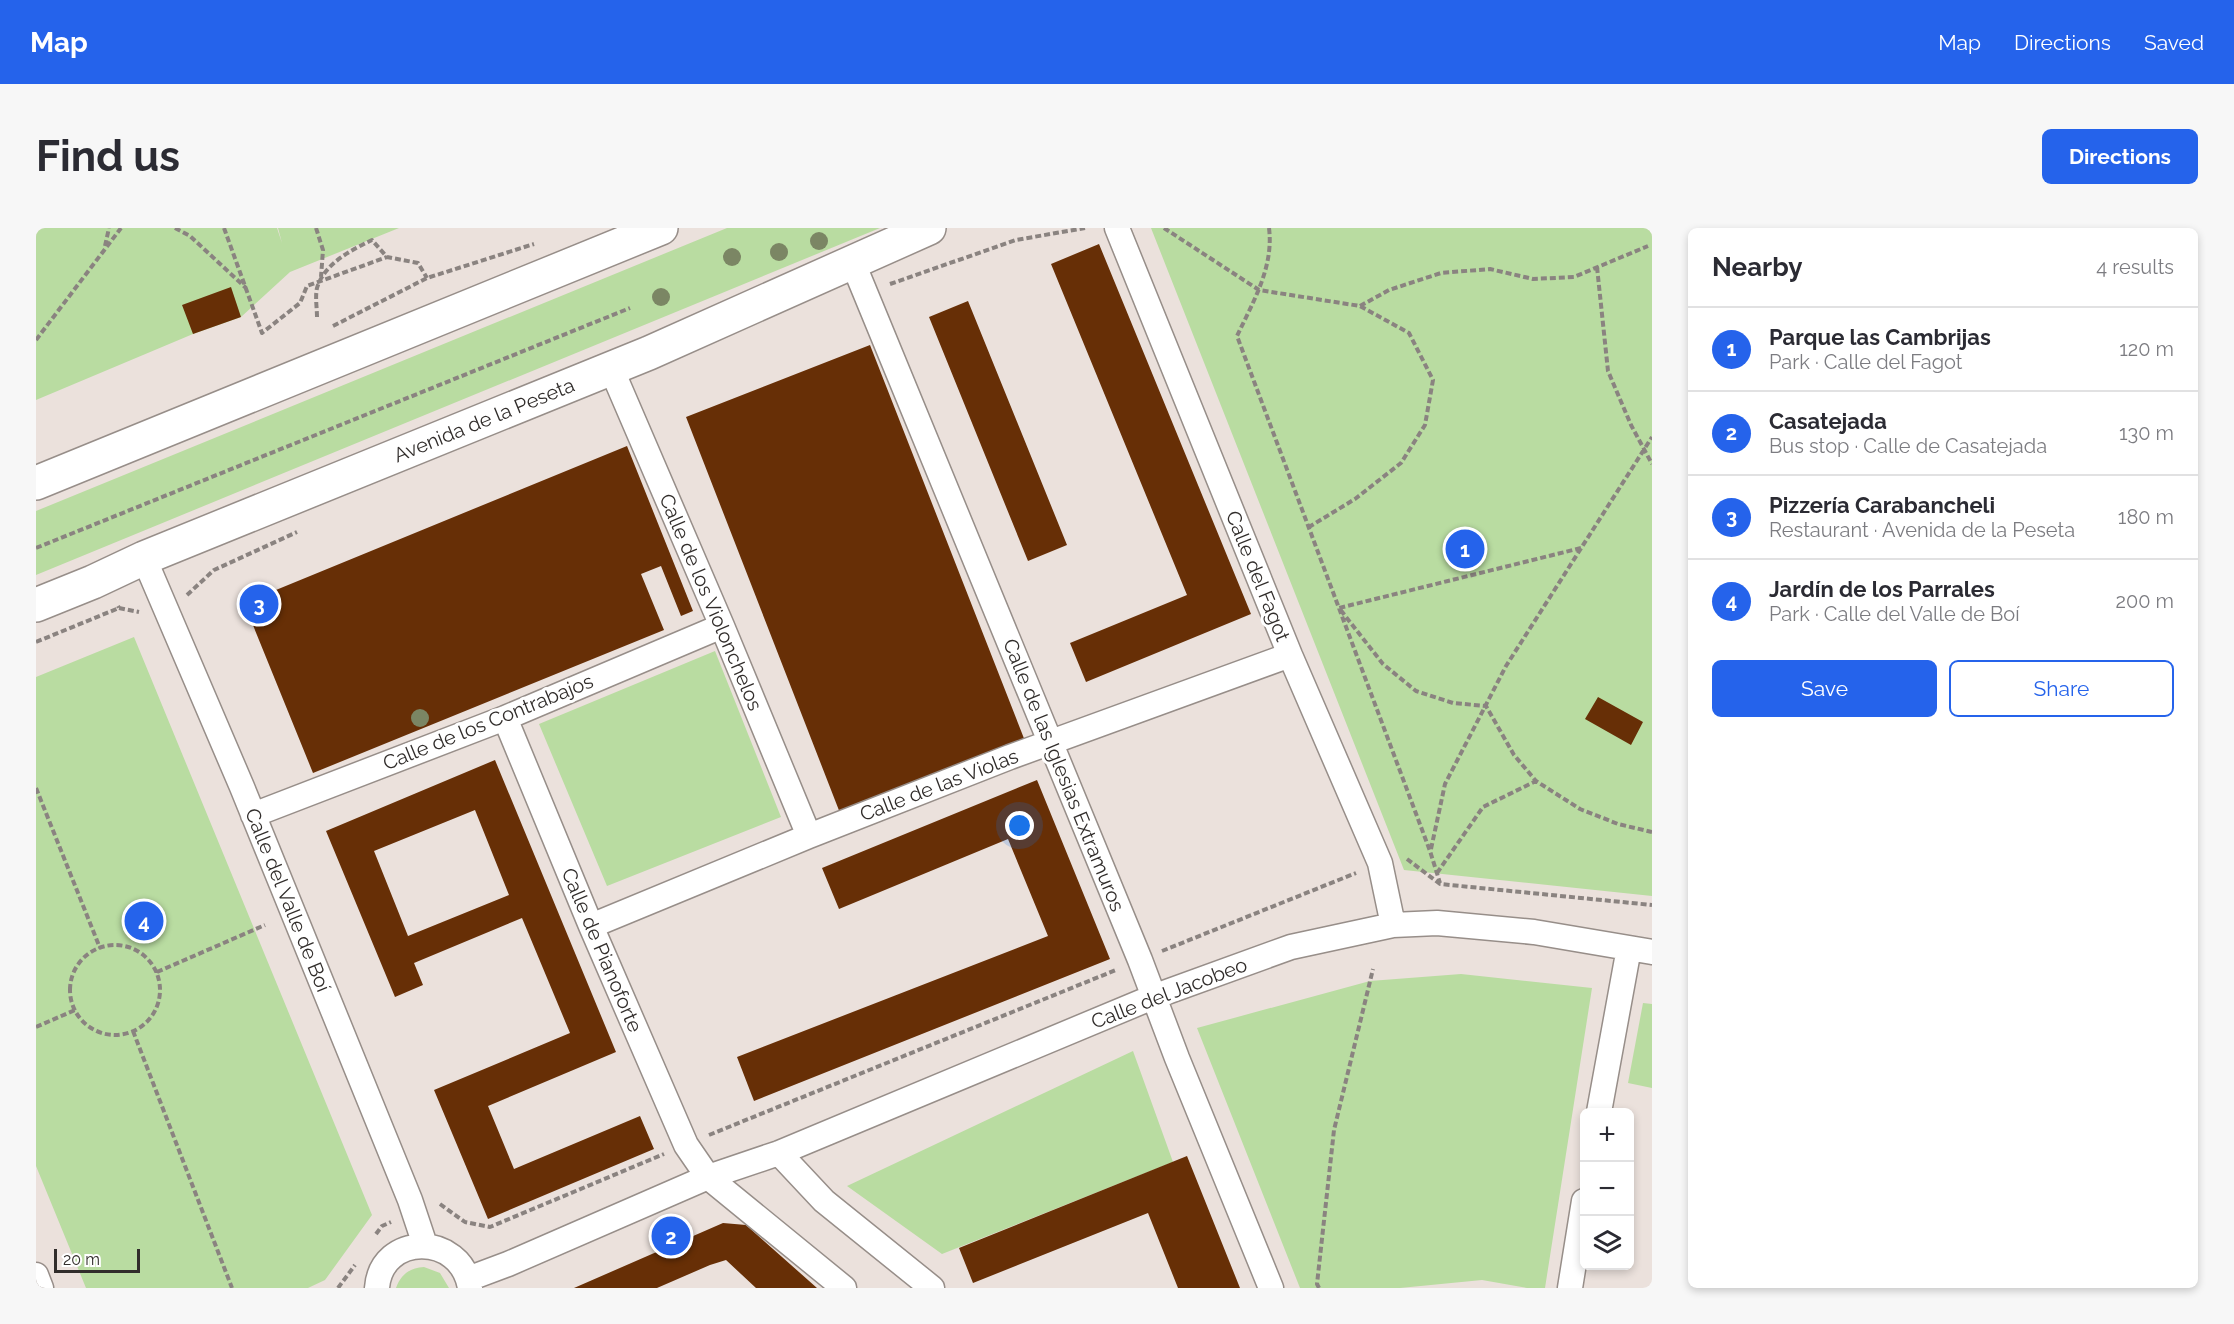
<!DOCTYPE html>
<meta charset="utf-8">
<style>
body{margin:0;font-family:Raleway,sans-serif;background:#f7f7f7;color:#2b2b33}
.controls{position:absolute;right:18px;bottom:18px;display:grid;overflow:hidden;border-radius:9px;box-shadow:0 3px 9px #0003}
.controls button{width:54px;height:54px;display:grid;place-items:center;padding:0;border:0;border-bottom:2px solid #e1e1e2;background:#fff;color:#2b2b33;font:30px sans-serif}
.scale{position:absolute;left:18px;bottom:15px;width:86px;box-sizing:border-box;padding-left:6px;border:3px solid #312d2b;border-top:0;font-size:16px;line-height:21px;white-space:nowrap;color:#312d2b;-webkit-text-stroke:4px #fff;paint-order:stroke}
.you{position:absolute;left:984px;top:598px;width:21px;height:21px;margin:-15px;border:4px solid #fff;border-radius:50%;background:#1a73e8;box-shadow:0 0 0 9px #1a73e833}
.badge{display:grid;place-items:center;width:39px;height:39px;border-radius:50%;background:#2563eb;color:#fff;font-size:20px;font-weight:700}
.pin{position:absolute;translate:-50% -50%;border:3px solid #fff;box-shadow:0 2px 6px #0006}
.list{margin:0;padding:0;list-style:none}
h2{display:flex;justify-content:space-between;align-items:center;height:78px;margin:0;padding:0 24px;font-size:26px}
h2 small{font-size:20px;font-weight:400;color:#7c7c81}
.list li{display:grid;grid-template-columns:39px 1fr auto;gap:18px;align-items:center;box-sizing:border-box;height:84px;padding:0 24px;border-top:2px solid #e1e1e2}
.list b{display:block;font-size:22px;white-space:nowrap}
.list p{margin:0;font-size:20px;white-space:nowrap;color:#7c7c81}
.list em{font-size:20px;font-style:normal;color:#7c7c81}
.actions{display:flex;gap:12px;padding:18px 24px}
.actions a{flex:1;padding:14px 0;border:2px solid #2563eb;border-radius:9px;text-align:center;font-size:21px;color:#2563eb}
.actions .main{background:#2563eb;color:#fff}
.icon{flex:none;width:33px;height:33px;fill:none;stroke:currentColor;stroke-width:2;stroke-linecap:round;stroke-linejoin:round}
.map{position:relative;flex:none;width:1616px;height:1060px;overflow:hidden;border-radius:9px}
header{display:flex;align-items:center;gap:36px;box-sizing:border-box;height:84px;padding:0 30px;background:#2563eb;color:#fff}
header strong{font-size:28px}
nav{display:flex;gap:33px;margin-inline-start:auto;font-size:21px}
.intro{display:flex;align-items:center;justify-content:space-between;box-sizing:border-box;height:144px;padding:0 36px}
h1{margin:0;font-size:42px}
.button{padding:15px 27px;border-radius:9px;background:#2563eb;color:#fff;font-size:21px;font-weight:700}
main{display:flex;gap:36px;padding:0 36px}
aside{flex:1;background:#fff;border-radius:9px;box-shadow:0 3px 9px #0003}
.map>svg:first-child{display:block}
.green{fill:#b9dca1}
.building{fill:#672f06;fill-rule:evenodd}
.lines{fill:none;stroke-linecap:round;stroke-linejoin:round}
.street-casing{stroke:#978e89;stroke-width:27}
.secondary-casing{stroke:#978e89;stroke-width:36}
.path{stroke:#8a8380;stroke-width:4;stroke-dasharray:6 3;stroke-linecap:butt}
.street{stroke:#fff;stroke-width:24}
.secondary{stroke:#fff;stroke-width:33}
.tree{fill:#7b8664}
.labels{text-anchor:middle;dominant-baseline:central;stroke-width:6;stroke-linejoin:round;paint-order:stroke}
.street-label{font-size:20px;fill:#312d2b;stroke:#fff}
</style>
<header>
<strong>Map</strong>
<nav><a>Map</a><a>Directions</a><a>Saved</a></nav>
</header>
<div class="intro"><h1>Find us</h1><a class="button">Directions</a></div>
<main>
<div class="map">
<svg width="1616" height="1060" viewBox="0 0 1616 1060">
<rect width="100%" height="100%" fill="#ebe1dc"/>
<path class="green" d="M0,0H241L246,15L242,0H363L254,44L205,89L157,106L0,172Z
M691,0H844L0,347V283Z
M1115,0H1616V668L1368,642Z
M98,409L336,987L289,1052L272,1060H50L0,938V449Z
M679,423L745,589L571,658L503,496Z
M1425,746L1556,760L1509,1060H1491L1446,1052L1364,1060H1264L1161,800L1334,753Z
M1607,775L1616,776V860L1592,855Z
M1097,823L1137,934L906,1026L811,958Z
M388,1039L404,1045L413,1060H360C365,1046 374,1040 388,1039Z"/>
<path class="building" d="M1063,16L1215,386L1050,454L1034,415L1151,367L1015,36Z
M195,59L205,89L157,106L146,77Z
M932,73L1031,317L992,333L893,89Z
M834,117L989,513L804,585L650,189Z
M591,218L657,383L645,388L625,338L605,346L628,402L277,545L208,375Z
M1562,469L1607,494L1595,517L1549,491Z
M459,532L580,824L452,878L478,941L604,888L618,921L452,991L398,862L534,805L486,690L378,735L387,757L359,769L290,603ZM439,582L473,667L372,708L338,623Z
M1001,552L1074,731L718,873L701,829L1012,708L972,611L803,681L786,640Z
M1151,928L1204,1060H1142L1112,985L937,1055L923,1020Z
M687,995L710,997L781,1060H720L690,1032L674,1037L621,1060H538Z"/>
<g class="lines">
<g class="street-casing">
<path id="street" d="M1081,0L1254,427L1344,635L1357,697
M817,35L1104,732L1141,830L1235,1060
M575,140L686,398L773,608
M108,330L206,559L374,972L389,1017
M469,490L555,698L650,917L672,949L808,1060
M217,587L469,490L686,398
M555,698L773,608L974,529L1254,427
M1563,884L1593,720
M743,925L788,973L896,1060
M0,1047L5,1060
M432,1051L472,1036L672,949L743,925L1117,769L1255,719L1357,697L1401,695L1498,704L1616,724
M341,1060C345,1005 425,1004 434,1060
M1534,1060L1548,973"/>
</g>
<g class="secondary-casing">
<path id="secondary" d="M0,255L625,0
M0,377L57,354L108,330L613,125L893,0"/>
</g>
<path class="path" d="M139,0L154,8L210,60
M188,0L226,105L264,75L271,58L351,29
M280,0L287,22L285,49
M1128,0L1223,62L1324,78L1373,105L1397,152L1389,197L1365,235L1319,271L1273,299
M1233,0C1238,39 1217,74 1201,108L1394,623L1404,655
M69,18L73,0
M1561,39L1572,143L1595,197L1616,236
M854,56L980,12L1049,0
M1324,78L1353,62L1405,45L1454,41L1497,51L1538,49L1612,18
M281,89C281,80 279,69 281,60C288,36 315,22 336,12L351,29L382,35L391,50
M297,98L391,50L498,16
M0,112L85,0
M0,320L594,80
M1545,320L1303,380L1347,436L1380,463L1417,475L1450,478L1478,527L1500,553L1544,581L1582,596L1616,604
M151,367L178,342L261,304
M83,380L103,384
M0,414L83,380L82,378
M0,560L64,720
M1395,621L1409,556L1470,438L1616,209
M1371,631L1404,656L1616,677
M1401,645L1447,579L1500,553
M34 762a45 45 0 1 1 90 0a45 45 0 1 1-90 0Z
M1126,723L1320,645
M121,744L229,697
M0,799L39,782
M97,803L196,1060
M673,907L1080,742
M404,976L429,994L454,999L628,926
M340,1006L346,998L355,994
M302,1060L319,1037
M1283,1060L1281,1056L1298,902L1337,741"/>
<use href="#street" class="street"/>
<use href="#secondary" class="secondary"/>
</g>
<g class="tree">
<circle cx="783" cy="13" r="9"/>
<circle cx="743" cy="24" r="9"/>
<circle cx="696" cy="29" r="9"/>
<circle cx="625" cy="69" r="9"/>
<circle cx="384" cy="490" r="9"/>
</g>
<g class="labels">
<g class="street-label">
<text transform="translate(448 192) rotate(-22)">Avenida de la Peseta</text>
<text transform="translate(1222 348) rotate(68)">Calle del Fagot</text>
<text transform="translate(675 374) rotate(67)">Calle de los Violonchelos</text>
<text transform="translate(452 494) rotate(-22)">Calle de los Contrabajos</text>
<text transform="translate(1028 547) rotate(68)">Calle de las Iglesias Extramuros</text>
<text transform="translate(903 557) rotate(-21)">Calle de las Violas</text>
<text transform="translate(252 672) rotate(68)">Calle del Valle de Boí</text>
<text transform="translate(566 722) rotate(67)">Calle de Pianoforte</text>
<text transform="translate(1133 765) rotate(-21)">Calle del Jacobeo</text>
</g>
</g>
</svg>
<div class="controls">
<button>+</button>
<button>−</button>
<button><svg class="icon" aria-label="layers" viewBox="0 0 24 24"><path d="M12 4l9 5-9 5-9-5zM3 14l9 5 9-5"/></svg></button>
</div>
<div class="scale">20 m</div>
<div class="you"></div>
<div class="pin badge" style="left:1429px;top:321px">1</div>
<div class="pin badge" style="left:635px;top:1008px">2</div>
<div class="pin badge" style="left:223px;top:376px">3</div>
<div class="pin badge" style="left:108px;top:693px">4</div>
</div>
<aside>
<h2>Nearby<small>4 results</small></h2>
<ul class="list">
<li><span class="badge">1</span><div><b>Parque las Cambrijas</b><p>Park · Calle del Fagot</p></div><em>120 m</em></li>
<li><span class="badge">2</span><div><b>Casatejada</b><p>Bus stop · Calle de Casatejada</p></div><em>130 m</em></li>
<li><span class="badge">3</span><div><b>Pizzería Carabancheli</b><p>Restaurant · Avenida de la Peseta</p></div><em>180 m</em></li>
<li><span class="badge">4</span><div><b>Jardín de los Parrales</b><p>Park · Calle del Valle de Boí</p></div><em>200 m</em></li>
</ul>
<div class="actions"><a class="main">Save</a><a>Share</a></div>
</aside>
</main>
